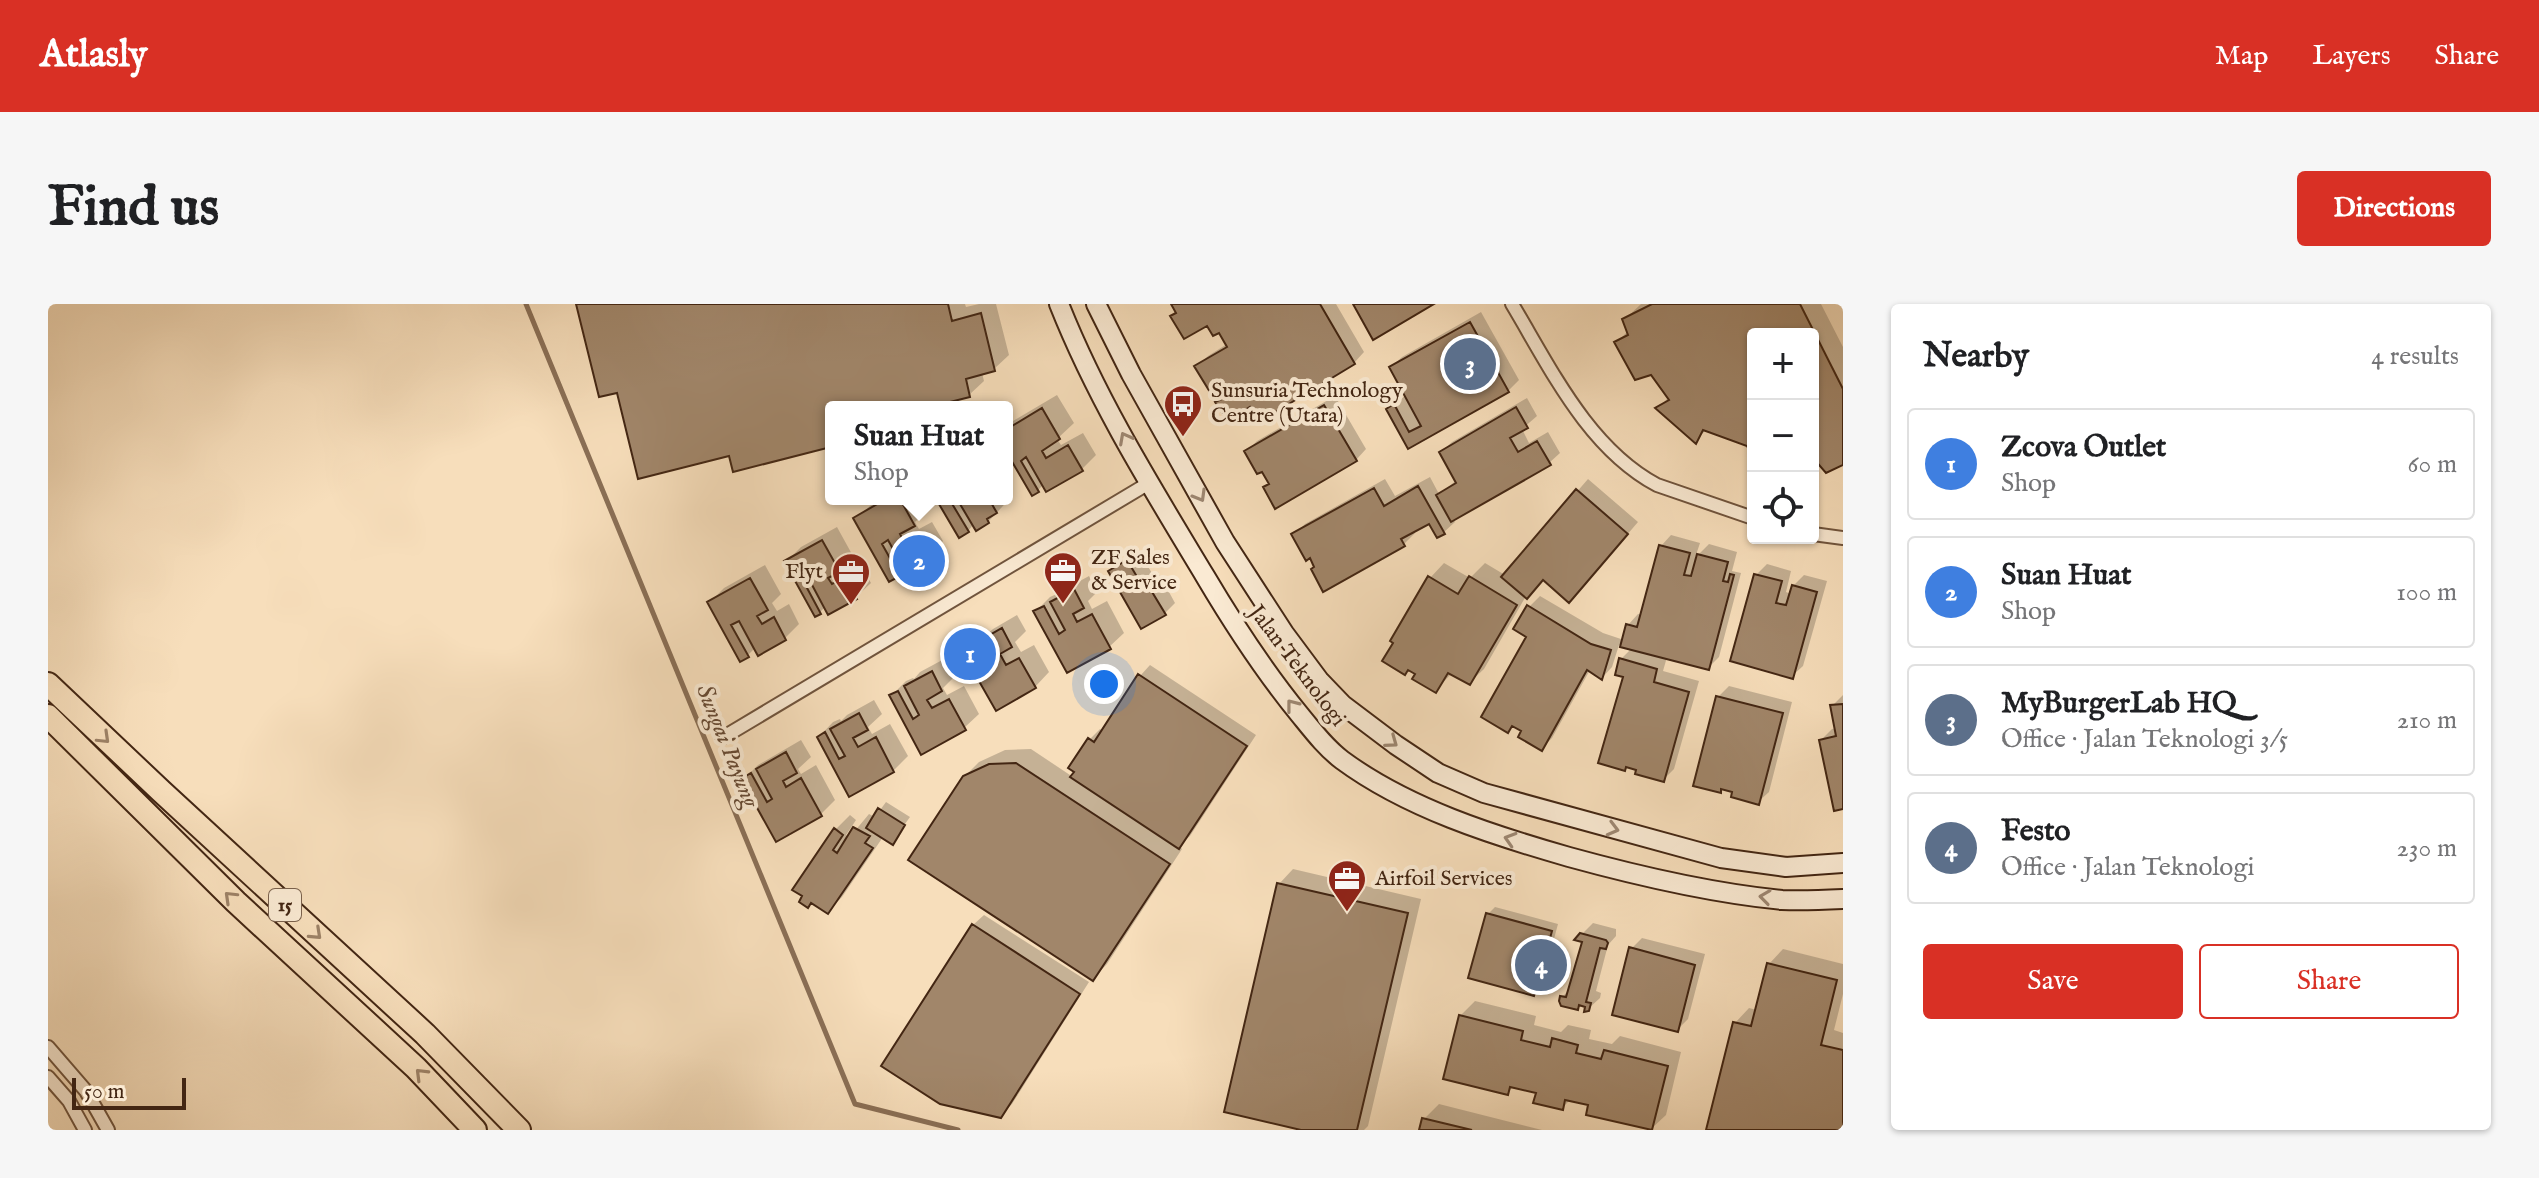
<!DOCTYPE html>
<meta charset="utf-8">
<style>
body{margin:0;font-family:"IM FELL English",serif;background:#f6f6f6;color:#202124}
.controls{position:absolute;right:24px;top:24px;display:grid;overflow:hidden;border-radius:8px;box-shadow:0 2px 6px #0004}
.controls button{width:72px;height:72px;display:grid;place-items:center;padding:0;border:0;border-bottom:2px solid #e0e0e0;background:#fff;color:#202124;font:40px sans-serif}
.scale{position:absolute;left:24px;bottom:20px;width:114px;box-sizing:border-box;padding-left:8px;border:4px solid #432613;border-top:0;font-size:22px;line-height:28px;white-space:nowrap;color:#432613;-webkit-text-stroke:6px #faead3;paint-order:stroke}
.you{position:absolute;left:1056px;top:380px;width:28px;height:28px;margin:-20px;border:6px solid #fff;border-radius:50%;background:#1a73e8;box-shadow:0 0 0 12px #1a73e833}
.badge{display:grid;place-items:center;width:52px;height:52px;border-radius:50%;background:#d93025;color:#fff;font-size:26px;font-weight:700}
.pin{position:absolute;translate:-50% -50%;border:4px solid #fff;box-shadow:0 2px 8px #0006}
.popup{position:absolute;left:777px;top:97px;width:188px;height:104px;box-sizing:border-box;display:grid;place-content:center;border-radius:8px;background:#fff;filter:drop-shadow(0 2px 6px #0005);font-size:26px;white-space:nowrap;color:#757577}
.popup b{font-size:30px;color:#202124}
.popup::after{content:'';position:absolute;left:50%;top:100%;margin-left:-16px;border:16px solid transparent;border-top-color:#fff}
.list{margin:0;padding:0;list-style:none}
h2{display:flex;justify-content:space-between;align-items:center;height:104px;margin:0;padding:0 32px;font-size:34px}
h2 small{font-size:26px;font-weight:400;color:#757577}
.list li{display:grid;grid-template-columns:52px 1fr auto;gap:24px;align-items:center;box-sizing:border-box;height:112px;margin:0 16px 16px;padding:0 16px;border:2px solid #e0e0e0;border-radius:8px}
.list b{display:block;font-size:30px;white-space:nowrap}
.list p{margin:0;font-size:26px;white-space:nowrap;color:#757577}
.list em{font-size:26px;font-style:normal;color:#757577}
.actions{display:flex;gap:16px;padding:24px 32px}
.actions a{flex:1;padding:18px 0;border:2px solid #d93025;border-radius:8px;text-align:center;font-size:28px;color:#d93025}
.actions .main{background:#d93025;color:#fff}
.icon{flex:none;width:44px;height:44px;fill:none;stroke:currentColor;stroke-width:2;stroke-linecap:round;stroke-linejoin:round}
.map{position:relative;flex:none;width:1795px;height:826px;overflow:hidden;border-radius:8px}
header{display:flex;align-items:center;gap:48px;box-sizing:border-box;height:112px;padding:0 40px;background:#d93025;color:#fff}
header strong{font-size:38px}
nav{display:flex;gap:44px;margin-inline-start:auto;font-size:28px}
.intro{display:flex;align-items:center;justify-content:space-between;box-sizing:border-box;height:192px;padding:0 48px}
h1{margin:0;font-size:56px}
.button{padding:20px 36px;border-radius:8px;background:#d93025;color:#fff;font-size:28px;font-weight:700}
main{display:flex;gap:48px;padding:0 48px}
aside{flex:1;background:#fff;border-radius:8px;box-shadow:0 2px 6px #0004}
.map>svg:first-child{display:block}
.shadow{fill:#0003}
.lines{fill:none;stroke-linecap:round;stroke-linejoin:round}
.stream{stroke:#8a6f56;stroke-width:5}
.building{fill:#a1866a;stroke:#432613;stroke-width:2}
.street-casing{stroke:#70543d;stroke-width:16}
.secondary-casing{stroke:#432613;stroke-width:22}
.highway-casing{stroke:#432613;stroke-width:26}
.street{stroke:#faead3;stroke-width:12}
.secondary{stroke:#faead3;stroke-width:18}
.highway{stroke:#f7debb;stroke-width:22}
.oneway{stroke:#9e8873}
.oneway2{stroke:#9d8267}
.labels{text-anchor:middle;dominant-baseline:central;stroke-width:8;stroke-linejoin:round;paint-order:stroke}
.shield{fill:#faead3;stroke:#7a614d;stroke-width:2}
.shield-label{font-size:20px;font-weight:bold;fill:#432613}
.poi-label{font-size:22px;fill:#432613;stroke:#faead3;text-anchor:start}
.street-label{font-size:22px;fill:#432613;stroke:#faead3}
.water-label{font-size:24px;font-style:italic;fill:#674a34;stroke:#faead3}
</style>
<header>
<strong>Atlasly</strong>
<nav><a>Map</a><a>Layers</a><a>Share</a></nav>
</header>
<div class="intro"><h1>Find us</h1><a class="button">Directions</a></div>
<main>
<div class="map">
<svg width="1795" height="826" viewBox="0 0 1795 826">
<rect width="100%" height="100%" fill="#f7debb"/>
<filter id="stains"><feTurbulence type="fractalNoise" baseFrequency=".0025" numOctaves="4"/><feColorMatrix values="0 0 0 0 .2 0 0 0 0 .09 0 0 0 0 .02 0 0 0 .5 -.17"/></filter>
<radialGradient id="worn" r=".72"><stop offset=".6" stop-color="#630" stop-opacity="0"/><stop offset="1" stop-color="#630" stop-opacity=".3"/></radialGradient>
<path class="shadow" d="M530,0H917L918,3L931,0H948L961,51L946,65L934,69L936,77L921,91L874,103H783V141L682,150L570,87Z
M1126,0H1288L1316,48L1306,59L1203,101L1170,99L1175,93L1168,82L1149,62L1160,52L1179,40L1172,26L1160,19L1130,7Z
M1593,0H1773L1795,43V159L1765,152V30H1705V148L1701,140L1659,125L1647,137L1610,104L1621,93L1604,69L1568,39L1580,27L1576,16Z
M1433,8L1471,76L1460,87L1361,143L1340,105L1358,91L1343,63L1354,53Z
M1009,91L1026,119L1009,135L1013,141L1035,129L1048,151L1034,165L996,180L990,186L959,145V123L965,117Z
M1287,92L1318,145L1308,156L1222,179L1214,165L1198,148L1209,137Z
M1479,94L1489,112L1474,125L1481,139L1500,128L1512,149L1501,159L1405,215L1407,218L1396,228L1382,217L1365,226L1367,229L1356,240L1268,262L1246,231L1257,220L1337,175L1347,192L1382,173L1391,190L1409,176L1393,148L1404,138Z
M1540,175L1590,218L1532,286L1496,274L1478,292L1436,365L1421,379L1404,369L1388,386L1382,274L1396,259L1422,274L1437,259L1457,271Z
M959,187L963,193L954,203L940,218L926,220L920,227L891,195H959Z
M830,195H874L880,206L867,218L871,225L884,218L895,237L881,252L857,263L850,270L808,214Z
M789,223L805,252L795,261L799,267L812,260L823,279L808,293L781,308L778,302L772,308L738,258L753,243Z
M1623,231L1652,239L1647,254L1661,240L1689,248L1684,267L1693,269L1671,353L1660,364L1619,353L1615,367L1651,377L1626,465L1615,476L1580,461L1577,465V372L1573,355L1584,344L1571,341L1564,363L1554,374L1542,366L1504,434L1494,444L1476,426L1466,421L1460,426L1481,332V303L1492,292L1555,329L1576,336L1580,321L1590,310L1595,311L1613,242Z
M1091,247L1105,271L1110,268L1127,299L1116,310L1063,267L1074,256Z
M1719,260L1743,267L1738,288L1743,290L1745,282L1756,271L1779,277L1755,362L1744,372L1708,271Z
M717,261L733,290L724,299L729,307L741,300L751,320L737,334L708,343L700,351L662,298L676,284Z
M1041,272L1049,288L1040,297L1044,305L1059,297L1076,329L1061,343L1020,366L988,307L1002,293L1011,289L1012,291L1019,284Z
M969,311L978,327L967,338L973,348L986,341L1001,368L987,383L949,404L918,349L945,325Z
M898,354L908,371L895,384L899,391L916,382L931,410L916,424L874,448L843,392L858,377L865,374L866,375L872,368Z
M1102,361L1208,431L1142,532L1131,542L1134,545L1059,660L1045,675L916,473L931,458L957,446L983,445L1025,473L1042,435L1052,425L1055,427L1092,372Z
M1681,382L1744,398L1721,488L1710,498L1686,487L1675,484L1672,487L1670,393Z
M1795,391V503L1773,436L1784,425L1789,424L1784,402Z
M826,396L834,410L820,423L824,430L842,420L860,452L845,467L802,490L771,433L785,418L792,415L793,417L799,411Z
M753,436L763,453L750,465L753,470L768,461L787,496L773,510L729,535L696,475L710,461Z
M838,498L862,513L844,538L835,533L794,593L779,608L764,597L787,526L802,511L808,516L798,531L801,534L821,510L827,513Z
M1245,565L1373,595L1320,822L1316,826H1262L1231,580Z
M1447,603L1510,620L1493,683L1486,690L1440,610Z
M936,611L1041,678L964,800L953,811L925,621Z
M1545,619L1568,625V632L1560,641L1548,687L1553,689L1552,694L1540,705L1539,701L1533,700L1530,704L1514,693L1523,684L1536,637L1534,630Z
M1594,634L1657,650L1640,715L1629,726L1583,645Z
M1735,645L1795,660V690L1786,726L1795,729V826H1660L1687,719L1701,704L1709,706L1721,660Z
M1427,697L1488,712L1486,721L1513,728L1520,721L1543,726L1541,735L1564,740L1572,732L1633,748L1618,811L1603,825L1543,800L1523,795L1514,804L1490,788L1466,782L1460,788L1412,712Z
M1391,800L1494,826H1373L1376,815Z"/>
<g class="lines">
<path class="stream" d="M478,0L807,800L910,826"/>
</g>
<path class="building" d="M528,0H900L904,17L933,9L947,67L918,75L922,93L882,103H783V143L685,168L681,152L590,175L569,89L551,93Z
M1123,0H1272L1307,60L1211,118L1202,103L1179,117L1167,98L1174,95L1168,84L1162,88L1146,62L1179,43L1171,29L1165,32L1159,22L1136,35L1122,12L1128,9Z
M1305,0H1386L1325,36Z
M1604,0H1752L1795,85V161L1778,169L1765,154V30H1705V153L1699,142L1655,126L1648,140L1607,104L1621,96L1603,71L1587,76L1566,38L1580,31L1574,15Z
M1422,18L1461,88L1360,145L1338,105L1346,100L1361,128L1373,122L1341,63Z
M1276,101L1309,157L1227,205L1215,183L1221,180L1214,168L1209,170L1196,147Z
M1468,103L1480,124L1462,134L1470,148L1489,137L1503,161L1403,218L1388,191L1408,179L1391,148Z
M994,104L1012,135L994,147L998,154L1020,141L1035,167L998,188L978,153L973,157L991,188L984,192L959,149V125Z
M1370,182L1397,230L1389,234L1381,220L1353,235L1357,242L1275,288L1263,265L1266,263L1262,254L1258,257L1243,230L1326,184L1336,202Z
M1528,185L1580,230L1521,299L1495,276L1479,295L1453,273Z
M838,195H852L867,222L852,230L856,238L869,231L882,253L857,267L840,236L834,240L852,272L841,278L805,214Z
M888,195H908L903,198L921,228L911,234Z
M909,195H941L949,209L939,215L941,219L928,227Z
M774,236L792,268L780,274L784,280L797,273L809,295L780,311L763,279L758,282L773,310L767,313L736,257Z
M1611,241L1642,249L1636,271L1643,272L1649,250L1680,258L1675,277L1680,278L1682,270L1686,271L1661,366L1572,343L1578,320L1589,323Z
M1079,256L1094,281L1098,278L1118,311L1093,325L1060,267Z
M1706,270L1734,277L1728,299L1738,301L1744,281L1769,288L1745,375L1682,357Z
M1380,272L1410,290L1421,272L1469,301L1422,381L1400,369L1388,389L1364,375L1367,370L1360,366L1357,371L1334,357L1345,339L1342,337Z
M702,274L720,306L709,312L714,320L726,313L738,336L710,352L691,317L683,321L701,353L692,358L659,298Z
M1026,285L1036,304L1025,310L1029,318L1044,310L1063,345L1019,369L985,307L996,302L1011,330L1017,326L1002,298Z
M1479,301L1543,340L1563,346L1554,376L1539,366L1494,447L1470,433L1473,427L1464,422L1460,429L1433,413L1478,333L1465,325Z
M954,324L964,343L952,350L958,361L971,354L988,384L948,407L915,349L922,345L937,372L944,368L928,339Z
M1571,354L1609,365L1606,378L1641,388L1616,478L1587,470L1588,466L1578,463L1577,467L1550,459L1575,373L1567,371Z
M884,367L894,387L879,396L884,404L901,395L918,426L873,451L841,391L850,387L865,415L871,411L856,382Z
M1090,370L1199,442L1131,545L1022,473L1026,468L1020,464L1040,434L1046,438Z
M1668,392L1735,409L1711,501L1683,493L1684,488L1673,485V489L1645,482Z
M1795,400V505L1786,507L1771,436L1788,432L1782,401Z
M811,409L820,426L805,434L810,443L828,433L846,468L801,493L769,433L777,428L791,455L797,452L782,425Z
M738,448L749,469L735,477L738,483L753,474L774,512L728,538L693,475L703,469L719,498L724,495L708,465Z
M968,459L1122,560L1045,677L860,556L915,472L941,460Z
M830,504L857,521L845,541L818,524Z
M805,523L822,532L817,539L825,544L780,610L763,599L760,604L751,598L754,592L744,586L786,524L795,531L785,546L789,549Z
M1229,579L1360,609L1309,826H1253L1176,808Z
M1438,609L1504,627L1486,692L1420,674Z
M924,620L1032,690L953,814L892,800L833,762Z
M1532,629L1558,636L1560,639L1558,645L1552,644L1538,698L1543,699L1541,707L1536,708L1537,703L1531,701L1530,706L1513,702L1511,697L1512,692L1518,693L1534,638L1526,636Z
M1581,643L1647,661L1630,728L1564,711Z
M1719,659L1789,676L1773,741L1795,746V826H1658L1685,718L1703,722Z
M1411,711L1475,727L1473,736L1502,743L1504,734L1530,741L1528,749L1553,755L1556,746L1620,762L1604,826L1538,811L1540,801L1517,796L1515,806L1485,799L1488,789L1462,783L1460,791L1395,775Z
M1374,814L1424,826H1371Z"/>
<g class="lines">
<g class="street-casing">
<path id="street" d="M1464,0C1503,65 1540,144 1609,181L1705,214
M1765,230L1795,234
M674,434L1101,179
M0,743L38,787L60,826
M0,773L21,797L37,826"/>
</g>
<g class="secondary-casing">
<path id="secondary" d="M1011,0C1049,96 1104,184 1157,272C1186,321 1216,367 1252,411C1265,427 1278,444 1294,456C1359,504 1444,531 1521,553C1590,572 1663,589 1734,596C1754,597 1775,596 1795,595
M1048,0L1083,70L1177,238L1236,329L1271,376L1295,401L1348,441L1390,469L1436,489L1673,554L1738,563L1795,559"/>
</g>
<g class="highway-casing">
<path id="highway" d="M0,380L113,487L377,730L471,826
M0,412L188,598L368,764L427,826"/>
</g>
<use href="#street" class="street"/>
<use href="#secondary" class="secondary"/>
<use href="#highway" class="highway"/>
</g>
<defs><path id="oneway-chevron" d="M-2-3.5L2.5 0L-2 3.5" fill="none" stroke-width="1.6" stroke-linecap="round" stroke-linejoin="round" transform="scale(2)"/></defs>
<g class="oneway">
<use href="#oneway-chevron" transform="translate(1077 134) rotate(-118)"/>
<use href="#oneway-chevron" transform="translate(1152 192) rotate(60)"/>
<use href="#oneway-chevron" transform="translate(1244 401) rotate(-128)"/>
<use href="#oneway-chevron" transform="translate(1344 438) rotate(36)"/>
<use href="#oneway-chevron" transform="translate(1565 525) rotate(15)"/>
<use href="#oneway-chevron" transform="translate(1462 535) rotate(-163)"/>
<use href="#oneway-chevron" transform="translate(1717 593) rotate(-172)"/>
</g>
<g class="oneway2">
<use href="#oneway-chevron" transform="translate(56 434) rotate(44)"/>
<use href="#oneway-chevron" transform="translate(182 593) rotate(-136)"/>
<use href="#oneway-chevron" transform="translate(268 630) rotate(43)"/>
<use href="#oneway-chevron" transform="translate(373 770) rotate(-135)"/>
</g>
<defs>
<g id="bus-pin" transform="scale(2)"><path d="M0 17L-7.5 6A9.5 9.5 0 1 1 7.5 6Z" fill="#8f2418" stroke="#faead3"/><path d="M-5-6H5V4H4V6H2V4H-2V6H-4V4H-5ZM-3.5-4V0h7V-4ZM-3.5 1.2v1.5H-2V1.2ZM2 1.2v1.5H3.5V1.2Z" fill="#fff"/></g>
<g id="office-pin" transform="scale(2)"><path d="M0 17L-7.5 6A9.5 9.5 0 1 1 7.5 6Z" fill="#8f2418" stroke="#faead3"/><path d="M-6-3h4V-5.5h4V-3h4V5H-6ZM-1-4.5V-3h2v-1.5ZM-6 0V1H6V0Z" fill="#fff"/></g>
</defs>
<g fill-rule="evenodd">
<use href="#bus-pin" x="1135" y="100"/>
<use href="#office-pin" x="1015" y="267"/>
<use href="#office-pin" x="803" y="268"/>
<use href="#office-pin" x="1299" y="575"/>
</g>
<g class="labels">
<rect class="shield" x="221" y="585" width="32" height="32" rx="6"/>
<g class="shield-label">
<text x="237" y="601">15</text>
</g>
<g class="poi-label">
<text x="1163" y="87">Sunsuria Technology<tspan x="1163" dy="25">Centre (Utara)</tspan></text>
<text x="1043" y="254">ZF Sales<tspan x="1043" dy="25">&amp; Service</tspan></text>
<text x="775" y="268" text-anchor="end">Flyt</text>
<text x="1327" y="575">Airfoil Services</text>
</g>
<g class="street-label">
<text transform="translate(1249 362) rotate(53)">Jalan Teknologi</text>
</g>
<g class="water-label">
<text transform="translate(679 442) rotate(68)">Sungai Payung</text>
</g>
</g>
<rect width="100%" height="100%" filter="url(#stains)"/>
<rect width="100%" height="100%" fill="url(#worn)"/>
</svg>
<div class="controls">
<button>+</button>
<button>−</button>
<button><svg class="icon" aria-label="locate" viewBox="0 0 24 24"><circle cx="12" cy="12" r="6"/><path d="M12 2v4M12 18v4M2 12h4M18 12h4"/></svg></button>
</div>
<div class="scale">50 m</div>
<div class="you"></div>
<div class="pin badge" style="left:922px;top:350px;background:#3f7fe0">1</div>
<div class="pin badge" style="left:871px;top:257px;background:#3f7fe0">2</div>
<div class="popup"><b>Suan Huat</b>Shop</div>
<div class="pin badge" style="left:1422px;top:60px;background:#5c6f8a">3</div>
<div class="pin badge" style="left:1493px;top:661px;background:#5c6f8a">4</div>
</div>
<aside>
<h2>Nearby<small>4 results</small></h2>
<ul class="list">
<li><span class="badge" style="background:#3f7fe0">1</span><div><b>Zcova Outlet</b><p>Shop</p></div><em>60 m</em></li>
<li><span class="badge" style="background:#3f7fe0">2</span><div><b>Suan Huat</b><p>Shop</p></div><em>100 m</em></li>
<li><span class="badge" style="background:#5c6f8a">3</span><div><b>MyBurgerLab HQ</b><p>Office · Jalan Teknologi 3/5</p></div><em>210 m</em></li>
<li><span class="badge" style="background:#5c6f8a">4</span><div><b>Festo</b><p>Office · Jalan Teknologi</p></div><em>230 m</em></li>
</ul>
<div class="actions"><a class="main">Save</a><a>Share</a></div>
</aside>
</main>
